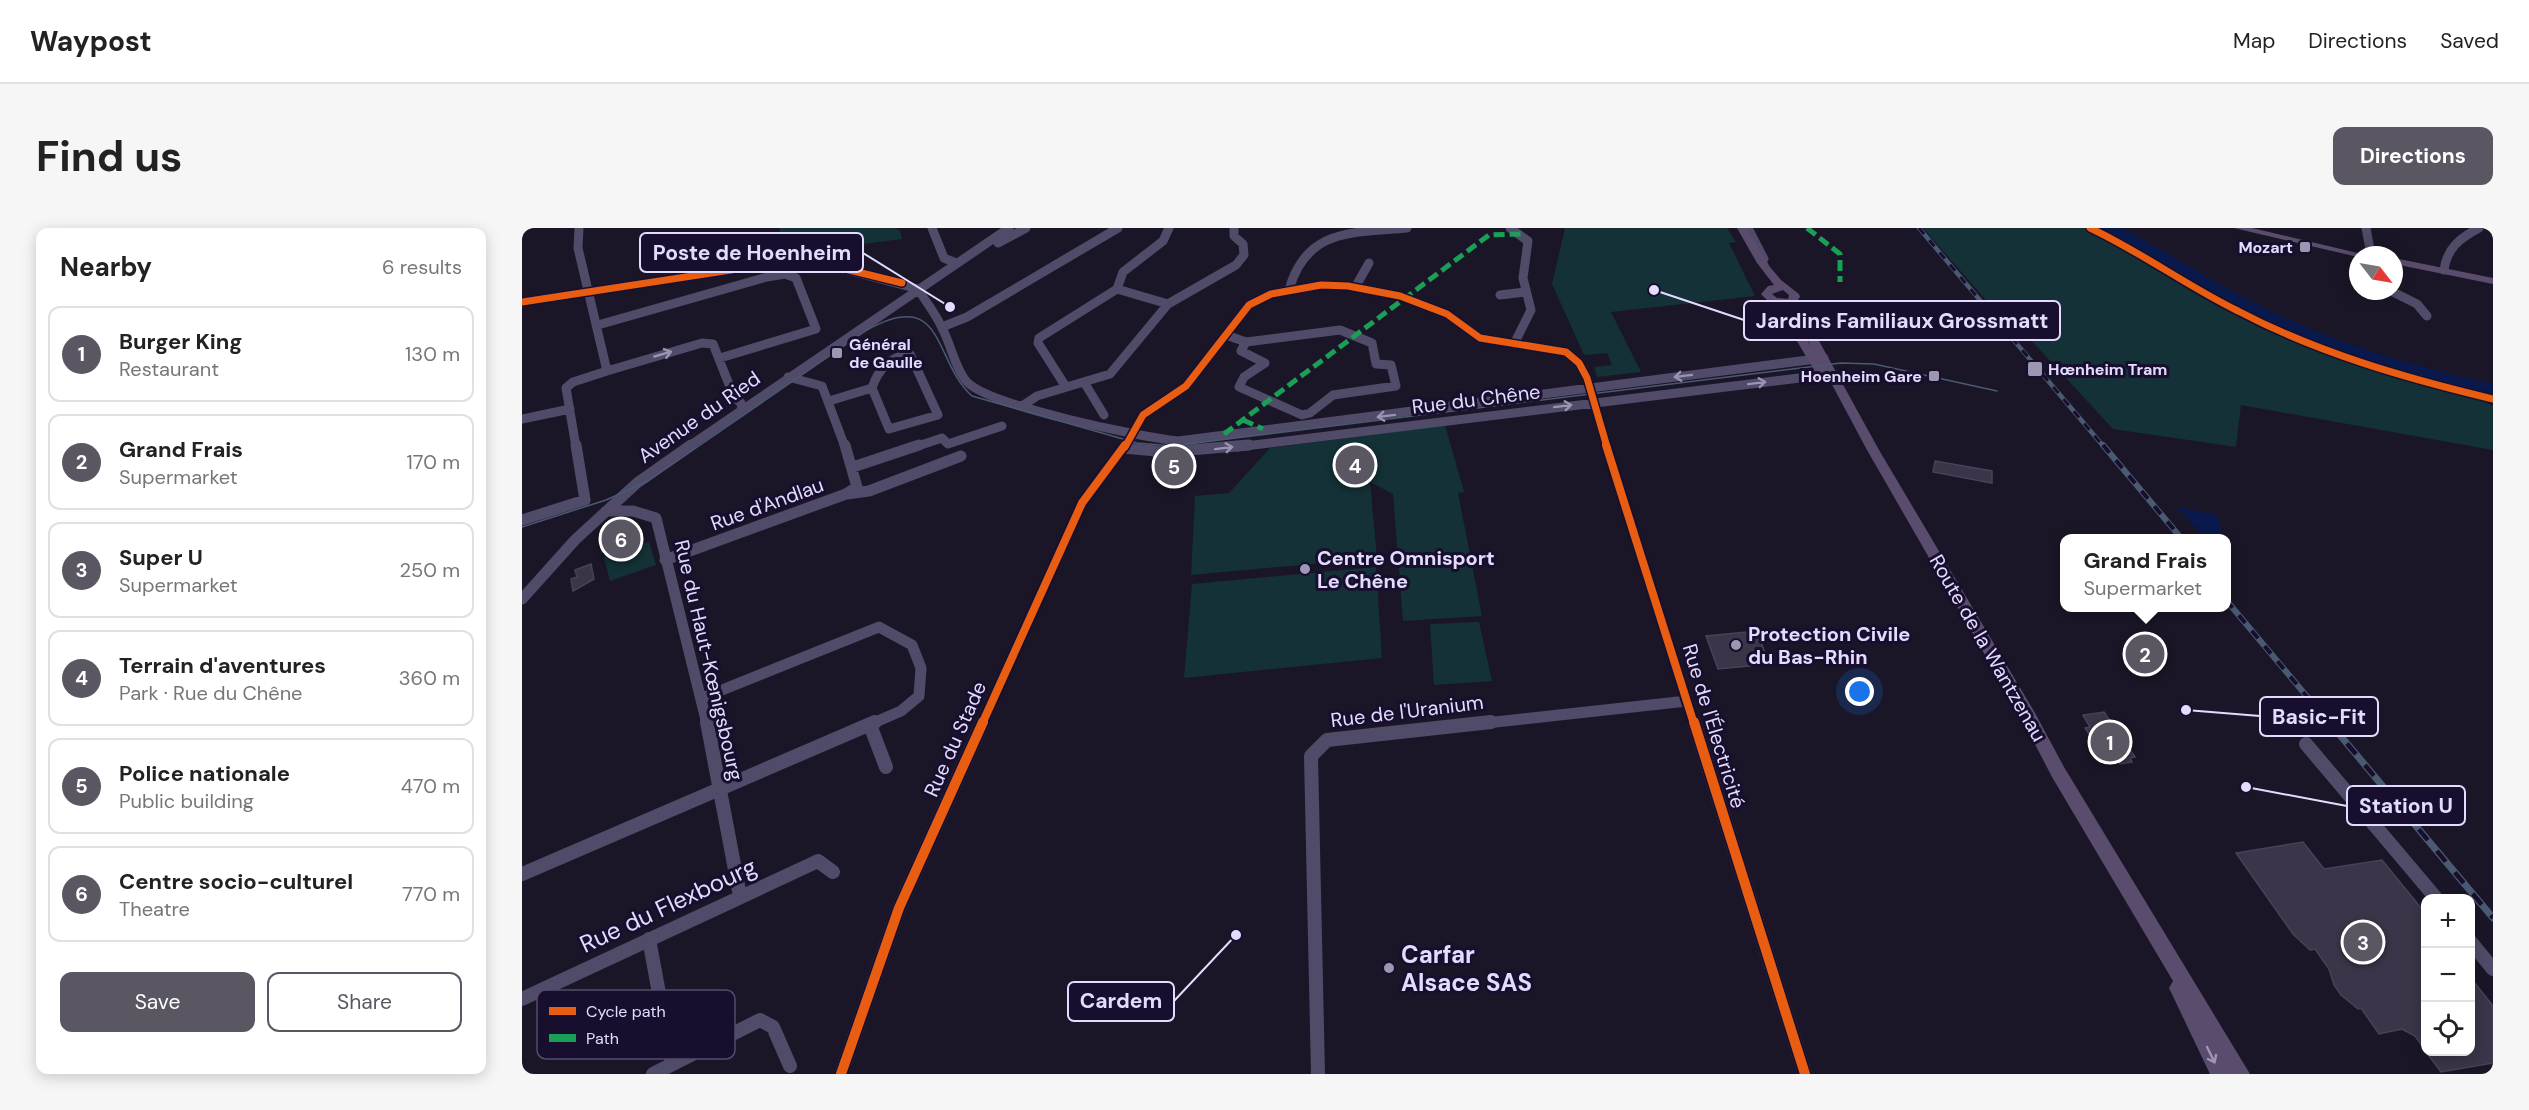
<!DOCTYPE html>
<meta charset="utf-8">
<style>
body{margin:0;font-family:"DM Sans",sans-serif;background:#f6f6f6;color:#222}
.controls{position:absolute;right:18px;bottom:18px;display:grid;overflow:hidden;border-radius:12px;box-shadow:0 3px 15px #0003}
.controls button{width:54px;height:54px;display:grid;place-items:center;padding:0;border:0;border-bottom:2px solid #e0e0e0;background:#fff;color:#222;font:30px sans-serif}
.compass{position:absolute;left:1827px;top:18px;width:54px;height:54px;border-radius:50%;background:#fff;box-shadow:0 3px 15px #0003;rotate:121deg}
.you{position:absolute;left:1338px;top:464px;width:21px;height:21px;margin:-15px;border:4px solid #fff;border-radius:50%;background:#1a73e8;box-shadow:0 0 0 9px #1a73e833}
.badge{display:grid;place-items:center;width:39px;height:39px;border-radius:50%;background:#5a5763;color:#fff;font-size:20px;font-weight:700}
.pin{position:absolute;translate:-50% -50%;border:3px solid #fff;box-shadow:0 2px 6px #0006}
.popup{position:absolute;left:1538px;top:306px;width:171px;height:78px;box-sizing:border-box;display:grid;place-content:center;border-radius:12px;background:#fff;filter:drop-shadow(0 2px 4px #0005);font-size:20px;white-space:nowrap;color:#767676}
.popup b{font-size:22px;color:#222}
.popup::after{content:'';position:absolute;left:50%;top:100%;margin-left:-12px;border:12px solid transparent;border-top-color:#fff}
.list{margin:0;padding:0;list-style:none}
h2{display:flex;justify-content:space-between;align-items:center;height:78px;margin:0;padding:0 24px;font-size:26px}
h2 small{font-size:20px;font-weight:400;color:#767676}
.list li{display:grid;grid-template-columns:39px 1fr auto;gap:18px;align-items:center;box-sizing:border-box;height:96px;margin:0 12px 12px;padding:0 12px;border:2px solid #e0e0e0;border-radius:12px}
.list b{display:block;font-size:22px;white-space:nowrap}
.list p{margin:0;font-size:20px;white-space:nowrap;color:#767676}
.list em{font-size:20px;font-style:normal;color:#767676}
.actions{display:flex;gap:12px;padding:18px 24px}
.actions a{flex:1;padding:14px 0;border:2px solid #5a5763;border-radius:12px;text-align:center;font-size:21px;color:#5a5763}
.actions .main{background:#5a5763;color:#fff}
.icon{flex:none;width:33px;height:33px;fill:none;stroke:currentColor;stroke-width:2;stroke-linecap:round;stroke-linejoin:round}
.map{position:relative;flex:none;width:1971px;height:846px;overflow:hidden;border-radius:12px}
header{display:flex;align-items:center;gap:36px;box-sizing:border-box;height:84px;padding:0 30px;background:#fff;border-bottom:2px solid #e0e0e0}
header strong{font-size:28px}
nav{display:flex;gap:33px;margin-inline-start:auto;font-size:21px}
.intro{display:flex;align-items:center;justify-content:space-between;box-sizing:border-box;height:144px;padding:0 36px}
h1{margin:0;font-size:42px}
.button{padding:15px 27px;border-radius:12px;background:#5a5763;color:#fff;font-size:21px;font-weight:700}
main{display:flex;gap:36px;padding:0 36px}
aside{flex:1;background:#fff;border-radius:12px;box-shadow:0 3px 15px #0003}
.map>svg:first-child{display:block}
.green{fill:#133136}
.water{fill:#09194c}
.building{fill:#3a3548;stroke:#48415a;stroke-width:1.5}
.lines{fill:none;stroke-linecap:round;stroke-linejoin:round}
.minor-far2{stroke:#504b68;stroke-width:9}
.minor-far1{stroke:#504b68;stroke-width:11}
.minor{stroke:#504b68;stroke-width:14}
.major{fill:#5a4c6c;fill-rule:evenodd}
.tram{stroke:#495a72;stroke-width:1.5}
.rail-far2-casing{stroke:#495a72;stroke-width:4.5}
.rail-far1-casing{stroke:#495a72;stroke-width:6}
.rail-casing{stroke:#495a72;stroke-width:7}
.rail-far2{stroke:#180f2e;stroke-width:3;stroke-dasharray:8;stroke-linecap:butt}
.rail-far1{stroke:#180f2e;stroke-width:4;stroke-dasharray:10;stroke-linecap:butt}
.rail{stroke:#180f2e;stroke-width:4.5;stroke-dasharray:14;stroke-linecap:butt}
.quiet{stroke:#1a9f57;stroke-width:5;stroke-dasharray:11 5;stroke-linecap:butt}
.cycleway-far2-casing{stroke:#180f2e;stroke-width:10}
.cycleway-far1-casing{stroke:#180f2e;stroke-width:12}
.cycleway-casing{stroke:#180f2e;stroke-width:14}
.cycleway-far2{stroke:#e95d12;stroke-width:7}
.cycleway-far1{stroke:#e95d12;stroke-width:8}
.cycleway{stroke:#e95d12;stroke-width:10}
.oneway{stroke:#9a94b4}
.oneway2{stroke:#9f94b6}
.poi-dot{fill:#9e97b3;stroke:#180f2e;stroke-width:2}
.labels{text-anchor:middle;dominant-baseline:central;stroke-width:6;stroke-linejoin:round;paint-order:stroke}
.far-poi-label{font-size:16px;font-weight:bold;fill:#e4dcff;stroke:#180f2e;text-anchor:end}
.street-label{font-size:20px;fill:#e4dcff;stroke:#180f2e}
.poi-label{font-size:20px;font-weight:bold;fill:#e4dcff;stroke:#180f2e;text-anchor:start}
.near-street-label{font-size:24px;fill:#e4dcff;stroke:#180f2e}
.near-poi-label{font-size:24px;font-weight:bold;fill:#e4dcff;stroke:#180f2e;text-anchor:start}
.key{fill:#180f2e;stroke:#554c6d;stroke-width:1.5}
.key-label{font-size:16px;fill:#e4dcff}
.leader{fill:none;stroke:#e4dcff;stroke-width:2}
.callout-dot{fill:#e4dcff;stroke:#180f2e;stroke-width:2}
.callout{fill:#180f2e;stroke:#e4dcff;stroke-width:2}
.callout-label{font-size:21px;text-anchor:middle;font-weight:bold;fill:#e4dcff}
</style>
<header>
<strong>Waypost</strong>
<nav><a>Map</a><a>Directions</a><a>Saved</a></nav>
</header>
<div class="intro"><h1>Find us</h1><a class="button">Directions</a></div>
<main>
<aside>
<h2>Nearby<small>6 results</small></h2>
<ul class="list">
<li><span class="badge">1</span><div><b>Burger King</b><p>Restaurant</p></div><em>130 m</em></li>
<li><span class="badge">2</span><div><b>Grand Frais</b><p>Supermarket</p></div><em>170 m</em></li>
<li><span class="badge">3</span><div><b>Super U</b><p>Supermarket</p></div><em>250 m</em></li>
<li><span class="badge">4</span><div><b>Terrain d'aventures</b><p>Park · Rue du Chêne</p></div><em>360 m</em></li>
<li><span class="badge">5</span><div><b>Police nationale</b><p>Public building</p></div><em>470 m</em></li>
<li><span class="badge">6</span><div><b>Centre socio-culturel</b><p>Theatre</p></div><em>770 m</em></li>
</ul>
<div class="actions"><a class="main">Save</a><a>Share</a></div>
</aside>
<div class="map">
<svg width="1971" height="846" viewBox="0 0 1971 846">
<rect width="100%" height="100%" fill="#1b1627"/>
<path class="green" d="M257,0H373L378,3L380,11L264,26Z
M1043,0H1205L1214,14L1207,15L1233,68L1089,84L1119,144L1075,149L1072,139L1090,137L1085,125L1062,127L1030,56Z
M1401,0H1566L1602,18L1681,67L1742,98L1840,137L1951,168L1971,178V222L1719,177L1714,219L1591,201L1507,110H1497Z
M923,197L942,264L936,265L960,388L881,393L871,266L848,254L855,330L669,347L673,268L707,265L748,220Z
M127,314L134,337L88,353L82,330L86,326Z
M854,339L860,430L662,450L670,356Z
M957,394L970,453L912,457L908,396Z"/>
<path class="water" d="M1571,0H1599L1608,4C1658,32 1706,63 1759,88C1825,119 1899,140 1971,156V170C1871,149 1775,115 1685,66C1646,45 1611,18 1571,0Z
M1655,279L1696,287L1700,310H1682Z"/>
<path class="building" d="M641,232H644L669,236L663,245L635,240Z
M1413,233L1470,243V255L1411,244Z
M110,296L114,313L108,315L109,321L86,326L85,322L80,324L78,313Z
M69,336L72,351L51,363L49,351L55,349L53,342Z
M1235,403L1247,436L1196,441L1184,408Z
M1582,484L1613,529L1608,530L1610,534L1598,536L1595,532L1585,533L1563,500L1568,499L1561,487Z
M1781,614L1802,641L1860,632L1904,686V823L1893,808L1880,801L1857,806L1839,780L1836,781L1819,767L1812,757L1807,741L1793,721L1788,722L1771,706L1714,625Z
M1948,749L1971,778V835L1919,844L1904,824H1948Z"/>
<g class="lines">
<path class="minor-far2" d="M410,0L422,30L434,35
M647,0L641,13L601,44L595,61L646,76L714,37L722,27L721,16L712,8V0
M988,0L1006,13L1001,50L1009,82L992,116
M1226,0L1242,31
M1844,0L1849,27
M476,15L504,0
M1922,42C1925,20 1938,10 1957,0
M835,56L847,35
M396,61C404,74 414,86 420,100C429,116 433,141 445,154C468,178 619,209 656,213L1302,130
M767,62C784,0 831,5 885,0
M1869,63L1895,76L1905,88
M978,67L1003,64
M0,74L262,34L303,36L396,61
M76,97L245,49L263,46L274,50L294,101L198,130
M420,99L445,89L596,0
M818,102L850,115L854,136L869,137L874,158L811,167L788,185L780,187L717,159L722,149L743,135L719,123L724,114Z
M704,107L724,114
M388,126L416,187L367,201L350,160C356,141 368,129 388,126Z
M85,143L180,115L191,116L212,169L219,175L220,181
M266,149L300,158L323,219
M562,154L582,187
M544,159L516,115L517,110L595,61
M307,173L350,160
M500,178L515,168L588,146L646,76
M0,191L48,181
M54,219L44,160L51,154L85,143L56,20L57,0
M166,219L487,0
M393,219L420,210L426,216L480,198
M603,219L621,187L664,158L727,77L749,66L799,57L826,58L878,68L925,86L958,110L1044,124L1057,135L1065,150L1085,219
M715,219L1310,146"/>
<path class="minor-far1" d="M1084,217L1172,496
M602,220L644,224L727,217
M331,239L397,217
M325,266L347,263L439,228
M84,283H111L134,290L185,496
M0,292L63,272L54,217
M143,332L324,266L335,259L323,217
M0,371L53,312L115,255L169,217
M180,470L357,399L390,417L399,440L397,468L379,483L349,496
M460,496L560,275L603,217
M955,496L1165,473"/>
<path class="minor" d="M185,494L218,668
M1172,494L1283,846
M348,497L364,539
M1784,516L1914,670
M0,646L353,494
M127,711L150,836
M1948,713L1971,741
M0,771L296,633L311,644
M131,846L238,792L251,799L268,838
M319,846L377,680L461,494
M796,846L789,528L805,512L969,494"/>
<path class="major" d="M1215,0H1225L1248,39L1259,52L1277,66L1278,69L1275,73L1357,222L1513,485L1542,539L1728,846H1688L1647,760L1651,753L1530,549L1501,493L1345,222L1307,151L1298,152L1253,76L1248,75L1239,66L1246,58L1252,57L1235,35ZM1261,62L1267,67L1266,71L1255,70L1250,66ZM1264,77H1267L1290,120Z
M1712,0H1730L1844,27H1836V29Z
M1872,30L1971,50V56L1872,36Z"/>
<path class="tram" d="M0,299L84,272L126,253L345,102C424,58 411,134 450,168L615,215L650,218L1319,135L1352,136L1475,163"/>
<g class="rail-far2-casing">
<path id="rail-far2" d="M1397,0L1582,219"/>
</g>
<g class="rail-far1-casing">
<path id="rail-far1" d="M1581,217L1659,310
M1704,372L1808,496"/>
</g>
<g class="rail-casing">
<path id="rail" d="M1807,494L1971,690"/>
</g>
<use href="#rail-far2" class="rail-far2"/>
<use href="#rail-far1" class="rail-far1"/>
<use href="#rail" class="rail"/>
<path class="quiet" d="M1285,0L1318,26V54
M721,192L741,201
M702,206L967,7L999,6"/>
<g class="cycleway-far2-casing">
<path id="cycleway-far2" d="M1568,0C1619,24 1665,58 1716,83C1796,125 1883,150 1971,171
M0,74L262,34L303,36L380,55
M603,219L621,187L664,158L727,77L749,66L799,57L826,58L878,68L925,86L958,110L1044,124L1057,135L1065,150L1085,219"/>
</g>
<g class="cycleway-far1-casing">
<path id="cycleway-far1" d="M1084,217L1172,496
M460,496L560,275L603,217"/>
</g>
<g class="cycleway-casing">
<path id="cycleway" d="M1172,494L1283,846
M319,846L377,680L461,494"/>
</g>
<use href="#cycleway-far2" class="cycleway-far2"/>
<use href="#cycleway-far1" class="cycleway-far1"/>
<use href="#cycleway" class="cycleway"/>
</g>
<defs><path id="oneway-shaft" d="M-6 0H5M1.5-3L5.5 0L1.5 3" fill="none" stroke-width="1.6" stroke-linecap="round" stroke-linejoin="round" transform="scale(1.5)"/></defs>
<g class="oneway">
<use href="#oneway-shaft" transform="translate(141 126) rotate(-16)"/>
<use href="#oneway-shaft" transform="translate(1161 148) rotate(173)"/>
<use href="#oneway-shaft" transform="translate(1235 155) rotate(-7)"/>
<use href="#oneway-shaft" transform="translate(1041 178) rotate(-7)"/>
<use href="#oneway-shaft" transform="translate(864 188) rotate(173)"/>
<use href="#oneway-shaft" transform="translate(702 220) rotate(-7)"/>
</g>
<use class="oneway2" href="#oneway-shaft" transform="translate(1689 827) rotate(64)"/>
<g class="poi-dot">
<rect x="1777" y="13" width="12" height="12" rx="3"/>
<rect x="309" y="119" width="12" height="12" rx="3"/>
<rect x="1505" y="133" width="16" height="16" rx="3"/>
<rect x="1406" y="142" width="12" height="12" rx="3"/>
<circle cx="783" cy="341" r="6"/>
<circle cx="1214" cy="417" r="6"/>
<circle cx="867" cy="740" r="6"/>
</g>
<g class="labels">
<g class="far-poi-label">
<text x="1771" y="19">Mozart</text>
<text x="327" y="116" text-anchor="start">Général<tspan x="327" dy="18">de Gaulle</tspan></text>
<text x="1526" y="141" text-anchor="start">Hœnheim Tram</text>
<text x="1400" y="148">Hoenheim Gare</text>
</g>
<g class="street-label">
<text transform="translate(954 171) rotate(-7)">Rue du Chêne</text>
<text transform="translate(177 189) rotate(-35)">Avenue du Ried</text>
<text transform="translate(245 276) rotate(-20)">Rue d'Andlau</text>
<text transform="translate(1466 420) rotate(60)">Route de la Wantzenau</text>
<text transform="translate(187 432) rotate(77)">Rue du Haut-Kœnigsbourg</text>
<text transform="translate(885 483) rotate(-7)">Rue de l'Uranium</text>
<text transform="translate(1192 498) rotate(73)">Rue de l'Électricité</text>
<text transform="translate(433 511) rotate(-66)">Rue du Stade</text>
</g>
<g class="poi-label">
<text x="795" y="330">Centre Omnisport<tspan x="795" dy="23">Le Chêne</tspan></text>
<text x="1226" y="406">Protection Civile<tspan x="1226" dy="23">du Bas-Rhin</tspan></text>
</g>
<g class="near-street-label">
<text transform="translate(146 677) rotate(-25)">Rue du Flexbourg</text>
</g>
<g class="near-poi-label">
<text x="879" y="726">Carfar<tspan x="879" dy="28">Alsace SAS</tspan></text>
</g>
</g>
<rect x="15" y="762" width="198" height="69" rx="9" class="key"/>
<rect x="27" y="779" width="27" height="8" fill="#e95d12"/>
<rect x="27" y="806" width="27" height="8" fill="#1a9f57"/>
<g class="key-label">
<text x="64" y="789">Cycle path</text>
<text x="64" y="816">Path</text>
</g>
<path class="leader" d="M428 79L341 25M1132 62L1222 92M1664 482L1738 488M1724 559L1825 578M714 707L652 773"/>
<g class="callout-dot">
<circle cx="428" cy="79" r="6"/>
<circle cx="1132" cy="62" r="6"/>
<circle cx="1664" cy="482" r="6"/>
<circle cx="1724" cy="559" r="6"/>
<circle cx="714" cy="707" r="6"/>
</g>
<g class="callout">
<rect x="118" y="5" width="223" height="39" rx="6"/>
<rect x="1222" y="73" width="316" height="39" rx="6"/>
<rect x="1738" y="469" width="118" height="39" rx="6"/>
<rect x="1825" y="558" width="118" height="39" rx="6"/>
<rect x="546" y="754" width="106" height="39" rx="6"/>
</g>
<g class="callout-label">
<text x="230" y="32">Poste de Hoenheim</text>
<text x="1380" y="100">Jardins Familiaux Grossmatt</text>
<text x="1797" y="496">Basic-Fit</text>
<text x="1884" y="585">Station U</text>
<text x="599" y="780">Cardem</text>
</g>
</svg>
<div class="controls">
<button>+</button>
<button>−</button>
<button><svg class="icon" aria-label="locate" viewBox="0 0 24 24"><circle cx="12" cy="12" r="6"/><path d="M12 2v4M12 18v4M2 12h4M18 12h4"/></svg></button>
</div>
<svg class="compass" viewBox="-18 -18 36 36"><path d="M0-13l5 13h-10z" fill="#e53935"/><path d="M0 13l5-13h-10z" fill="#767676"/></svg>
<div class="you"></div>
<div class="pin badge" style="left:1588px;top:514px">1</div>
<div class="pin badge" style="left:1623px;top:426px">2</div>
<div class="popup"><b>Grand Frais</b>Supermarket</div>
<div class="pin badge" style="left:1841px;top:714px">3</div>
<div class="pin badge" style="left:833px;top:237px">4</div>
<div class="pin badge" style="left:652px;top:238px">5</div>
<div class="pin badge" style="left:99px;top:311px">6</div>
</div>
</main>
